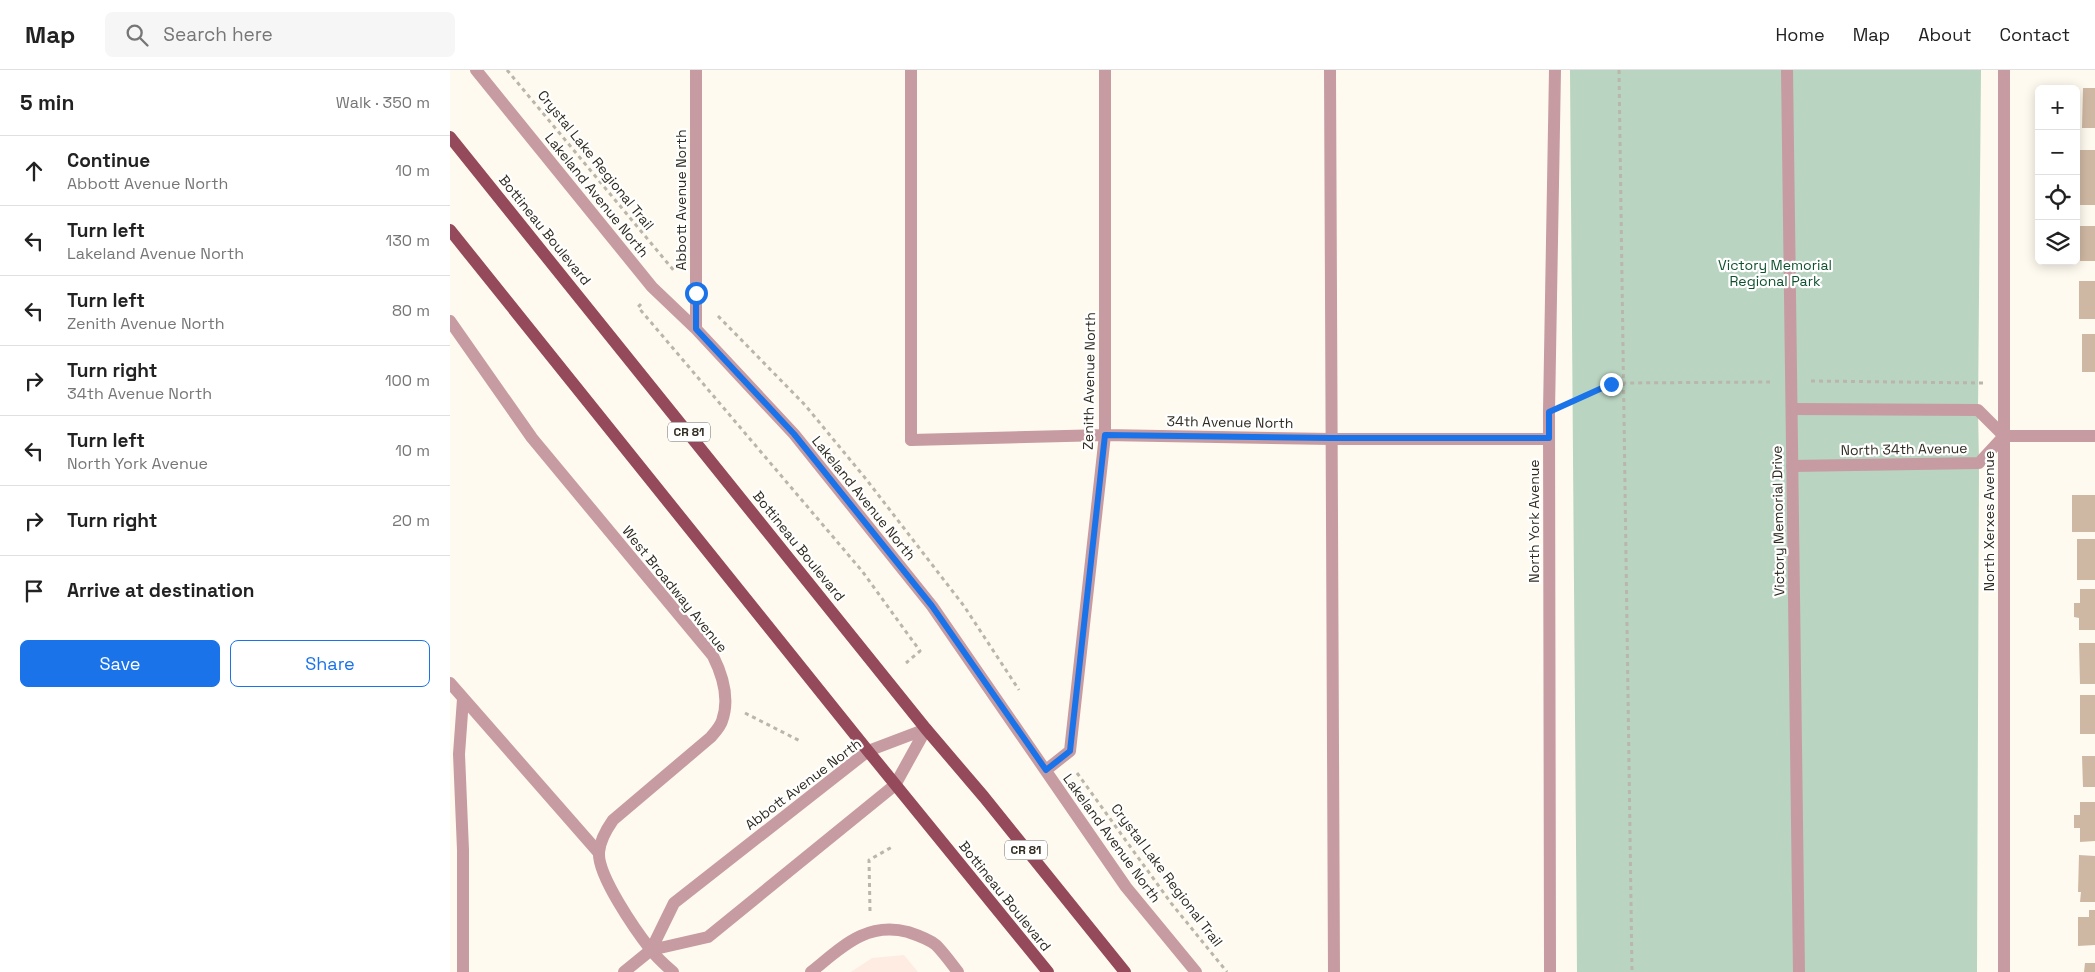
<!DOCTYPE html>
<meta charset="utf-8">
<style>
body{margin:0;font-family:"Space Grotesk",sans-serif;background:#f6f6f6;color:#222}
.controls{position:absolute;right:15px;top:15px;display:grid;overflow:hidden;border-radius:8px;box-shadow:0 2px 12px #0003}
.controls button{width:45px;height:45px;display:grid;place-items:center;padding:0;border:0;border-bottom:1px solid #e0e0e0;background:#fff;color:#222;font:25px sans-serif}
.stop{position:absolute;width:15px;height:15px;margin:-11px;border:4px solid #1a73e8;border-radius:50%;background:#fff}
.stop.end{background:#1a73e8;border-color:#fff;box-shadow:0 1px 5px #0008}
.list{margin:0;padding:0;list-style:none}
h2{display:flex;justify-content:space-between;align-items:center;height:65px;margin:0;padding:0 20px;font-size:21px}
h2 small{font-size:16px;font-weight:400;color:#767676}
.list li{display:grid;grid-template-columns:32px 1fr auto;gap:15px;align-items:center;box-sizing:border-box;height:70px;padding:0 20px;border-top:1px solid #e0e0e0}
.list b{display:block;font-size:19px;white-space:nowrap}
.list p{margin:0;font-size:16px;white-space:nowrap;color:#767676}
.list em{font-size:16px;font-style:normal;color:#767676}
.actions{display:flex;gap:10px;padding:15px 20px}
.actions a{flex:1;padding:11px 0;border:1px solid #1a73e8;border-radius:8px;text-align:center;font-size:18px;color:#1a73e8}
.actions .main{background:#1a73e8;color:#fff}
.icon{flex:none;width:28px;height:28px;fill:none;stroke:currentColor;stroke-width:2;stroke-linecap:round;stroke-linejoin:round}
.map{position:relative;flex:none;width:1645px;height:902px;overflow:hidden}
header{display:flex;align-items:center;gap:30px;box-sizing:border-box;height:70px;padding:0 25px;background:#fff;border-bottom:1px solid #e0e0e0}
header strong{font-size:24px}
nav{display:flex;gap:28px;margin-inline-start:auto;font-size:18px}
.search{width:350px;height:45px;background:#f6f6f6;display:flex;align-items:center;gap:12px;box-sizing:border-box;padding:0 18px;border-radius:8px;color:#767676;font-size:19px}
main{display:flex}
aside{flex:1;background:#fff}
.map>svg:first-child{display:block}
.medical{fill:#feece2}
.green{fill:#b9d4c1}
.building{fill:#cfb8a3}
.lines{fill:none;stroke-linecap:round;stroke-linejoin:round}
.path{stroke:#bab6ab;stroke-width:3;stroke-dasharray:4 4;stroke-linecap:butt}
.service{stroke:#c79ba2;stroke-width:12}
.minor{stroke:#c79ba2;stroke-width:12}
.tertiary{stroke:#c79ba2;stroke-width:12}
.primary{stroke:#944a5b;stroke-width:12}
.route{stroke:#1a73e8;stroke-width:6}
.labels{text-anchor:middle;dominant-baseline:central;stroke-width:4.5;stroke-linejoin:round;paint-order:stroke}
.shield{fill:#fff;stroke:#6d6b63;stroke-width:1}
.shield-label{font-size:12px;font-weight:bold;fill:#2f2b20}
.street-label{font-size:14px;fill:#2f2b20;stroke:#fff}
.park-label{font-size:14px;fill:#0f512d;stroke:#fff}
</style>
<header>
<strong>Map</strong>
<div class="search"><svg class="icon" aria-label="search" viewBox="0 0 24 24"><circle cx="10" cy="10" r="6"/><path d="M15 15l6 6"/></svg>Search here</div>
<nav><a>Home</a><a>Map</a><a>About</a><a>Contact</a></nav>
</header>
<main>
<aside>
<h2>5 min<small>Walk · 350 m</small></h2>
<ul class="list">
<li><svg class="icon" aria-label="ahead" viewBox="0 0 24 24"><path d="M12 20V5M6 11l6-6 6 6"/></svg><div><b>Continue</b><p>Abbott Avenue North</p></div><em>10 m</em></li>
<li><svg class="icon" aria-label="left" viewBox="0 0 24 24"><path d="M17 20v-9H6M10 6l-5 5 5 5"/></svg><div><b>Turn left</b><p>Lakeland Avenue North</p></div><em>130 m</em></li>
<li><svg class="icon" aria-label="left" viewBox="0 0 24 24"><path d="M17 20v-9H6M10 6l-5 5 5 5"/></svg><div><b>Turn left</b><p>Zenith Avenue North</p></div><em>80 m</em></li>
<li><svg class="icon" aria-label="right" viewBox="0 0 24 24"><path d="M7 20v-9h11M14 6l5 5-5 5"/></svg><div><b>Turn right</b><p>34th Avenue North</p></div><em>100 m</em></li>
<li><svg class="icon" aria-label="left" viewBox="0 0 24 24"><path d="M17 20v-9H6M10 6l-5 5 5 5"/></svg><div><b>Turn left</b><p>North York Avenue</p></div><em>10 m</em></li>
<li><svg class="icon" aria-label="right" viewBox="0 0 24 24"><path d="M7 20v-9h11M14 6l5 5-5 5"/></svg><div><b>Turn right</b></div><em>20 m</em></li>
<li><svg class="icon" aria-label="arrive" viewBox="0 0 24 24"><path d="M6 21V4h12l-3 4 3 4H6"/></svg><div><b>Arrive at destination</b></div></li>
</ul>
<div class="actions"><a class="main">Save</a><a>Share</a></div>
</aside>
<div class="map">
<svg width="1645" height="902" viewBox="0 0 1645 902">
<rect width="100%" height="100%" fill="#fefaef"/>
<path class="medical" d="M454,885L468,902H401L422,888Z"/>
<path class="green" d="M1120,0H1531L1528,340L1529,393L1527,902H1127Z"/>
<path class="building" d="M1633,18H1645V58H1632Z
M1630,80H1645V135H1630Z
M1630,156H1645V191H1630Z
M1629,211H1645V249H1629Z
M1632,264H1645V302H1632Z
M1622,425H1645V462H1622Z
M1627,469H1645V510H1627Z
M1630,519H1645V560H1629V548L1624,547V533H1630Z
M1629,573H1645V614H1630Z
M1630,625H1645V664H1630Z
M1632,686H1645V717H1633Z
M1630,732H1645V771L1630,772V758H1624V745H1630Z
M1629,785L1645,786V832H1630L1631,822H1628Z
M1639,840H1645V875L1628,876V847H1639Z
M1635,893H1645V902H1634Z"/>
<g class="lines">
<path class="path" d="M57,0L225,202
M1169,0L1182,902
M191,234L188,237L412,501L470,581L456,593
M268,246L355,335L416,409L514,536L569,620
M1361,311L1533,313
M1120,332L1161,314L1172,313L1320,312
M295,643L352,672
M627,703L721,833L777,902
M420,841L419,790L442,777"/>
<path class="service" d="M461,0V370
M880,0L884,902
M0,613L149,783
M13,629L9,684L13,780V902"/>
<path class="minor" d="M26,0L202,217L246,259L344,364L482,536L676,817L746,902
M0,251L82,368L263,586C273,606 280,629 272,651C270,657 265,662 261,667L163,750C156,760 150,770 149,782C147,805 186,861 201,880C207,888 215,895 223,902
M246,259V0
M1342,339L1528,340L1554,366H1645
M461,370L655,365L881,369H1099
M1342,396L1529,393L1554,366
M596,700L620,681L655,365V0
M361,902C391,878 416,851 458,862C467,865 479,869 486,875C494,883 501,893 508,902
M1100,902L1099,342L1105,0
M1554,902V0"/>
<path class="tertiary" d="M1337,0L1349,902
M201,880L224,833L418,681L476,659
M174,902L201,880L258,867L445,715L476,659"/>
<path class="primary" d="M0,67L476,659L534,727L675,902
M0,160L418,681L598,902"/>
</g>
<g class="lines">
<path class="route" d="M246,223V259L344,364L482,536L596,700L620,681L655,365L881,368H1099V342L1161,314"/>
</g>
<g class="labels">
<g class="shield">
<rect x="218" y="352.5" width="42" height="19" rx="4"/>
<rect x="555" y="770.5" width="42" height="19" rx="4"/>
</g>
<g class="shield-label">
<text x="239" y="362">CR 81</text>
<text x="576" y="780">CR 81</text>
</g>
<g class="street-label">
<text transform="translate(146 90) rotate(51)">Crystal Lake Regional Trail</text>
<text transform="translate(147 125) rotate(51)">Lakeland Avenue North</text>
<text transform="translate(231 130) rotate(-90)">Abbott Avenue North</text>
<text transform="translate(95 160) rotate(51)">Bottineau Boulevard</text>
<text transform="translate(639 311) rotate(-89)">Zenith Avenue North</text>
<text transform="translate(780 352) rotate(1)">34th Avenue North</text>
<text transform="translate(1454 379) rotate(-1)">North 34th Avenue</text>
<text transform="translate(414 428) rotate(51)">Lakeland Avenue North</text>
<text transform="translate(1084 451) rotate(-90)">North York Avenue</text>
<text transform="translate(1328 451) rotate(-91)">Victory Memorial Drive</text>
<text transform="translate(1539 451) rotate(-90)">North Xerxes Avenue</text>
<text transform="translate(349 476) rotate(51)">Bottineau Boulevard</text>
<text transform="translate(225 519) rotate(51)">West Broadway Avenue</text>
<text transform="translate(353 714) rotate(-37)">Abbott Avenue North</text>
<text transform="translate(662 768) rotate(54)">Lakeland Avenue North</text>
<text transform="translate(717 805) rotate(53)">Crystal Lake Regional Trail</text>
<text transform="translate(555 826) rotate(51)">Bottineau Boulevard</text>
</g>
<g class="park-label">
<text x="1325" y="195">Victory Memorial<tspan x="1325" dy="16">Regional Park</tspan></text>
</g>
</g>
</svg>
<div class="controls">
<button>+</button>
<button>−</button>
<button><svg class="icon" aria-label="locate" viewBox="0 0 24 24"><circle cx="12" cy="12" r="6"/><path d="M12 2v4M12 18v4M2 12h4M18 12h4"/></svg></button>
<button><svg class="icon" aria-label="layers" viewBox="0 0 24 24"><path d="M12 4l9 5-9 5-9-5zM3 14l9 5 9-5"/></svg></button>
</div>
<div class="stop" style="left:246px;top:223px"></div>
<div class="stop end" style="left:1161px;top:314px"></div>
</div>
</main>
